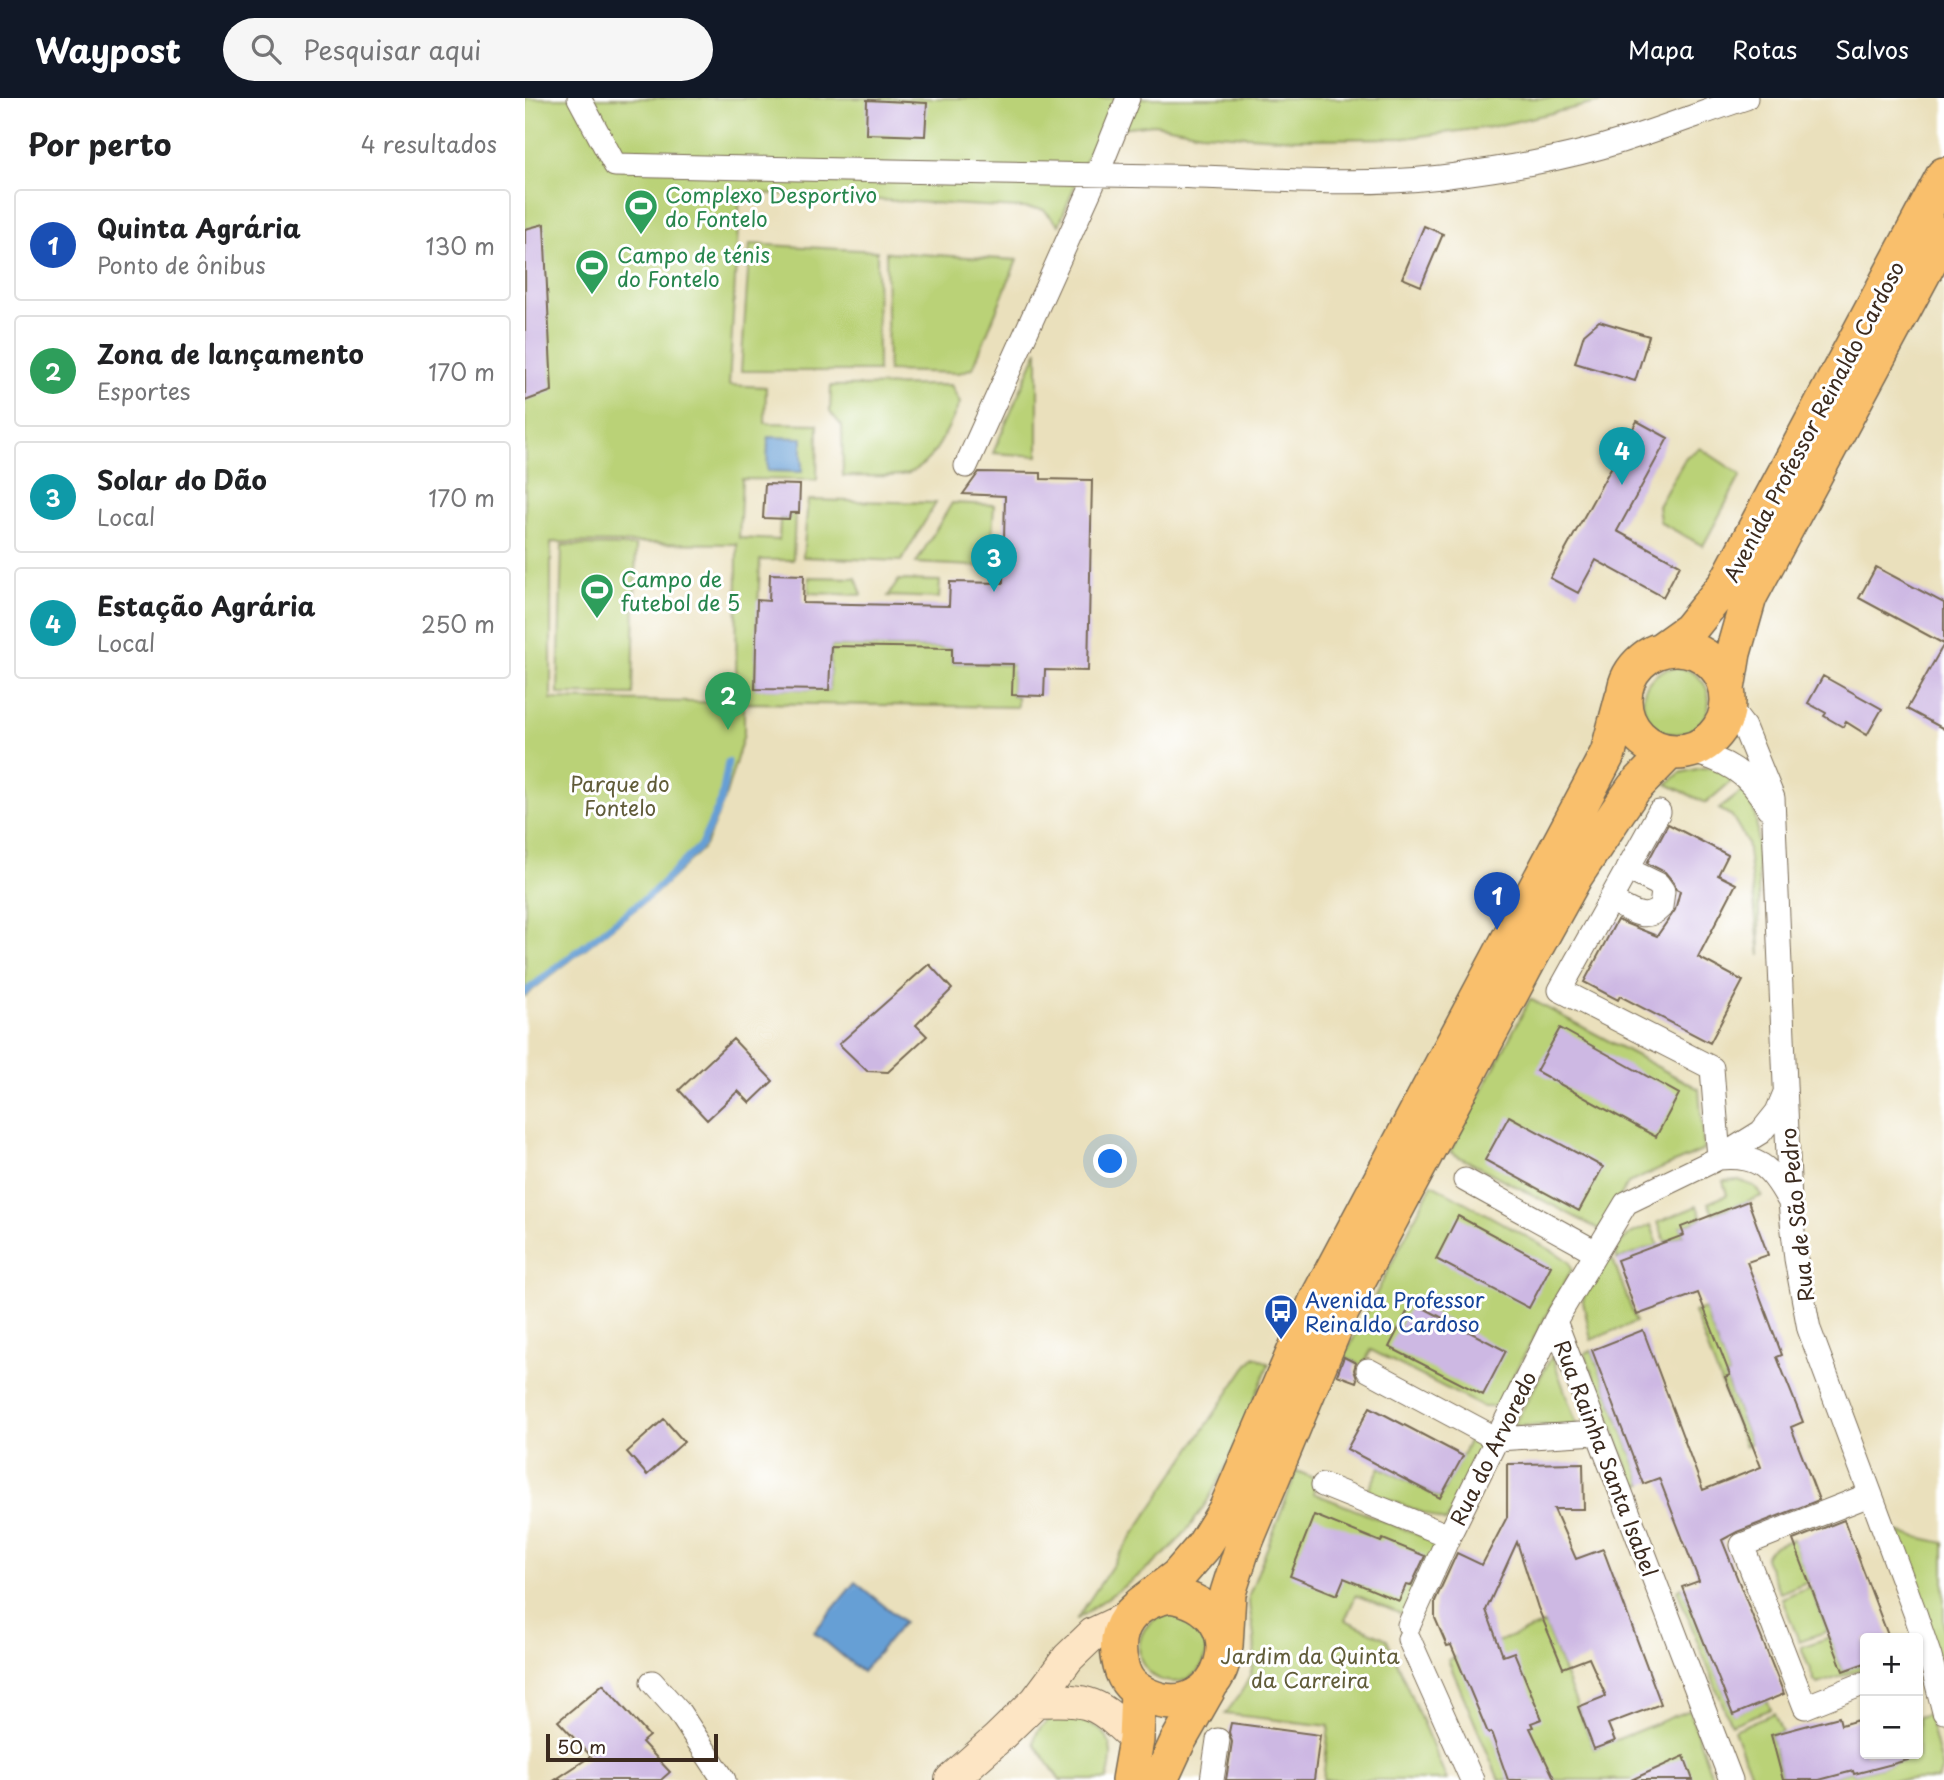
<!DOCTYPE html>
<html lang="pt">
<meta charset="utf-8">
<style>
body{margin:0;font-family:"Playpen Sans",sans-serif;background:#f6f6f6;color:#202124}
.controls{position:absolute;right:21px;bottom:21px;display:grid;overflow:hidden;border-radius:7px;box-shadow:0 2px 5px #0004}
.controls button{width:63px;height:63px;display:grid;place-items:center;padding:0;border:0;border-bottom:2px solid #e0e0e0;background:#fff;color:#202124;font:35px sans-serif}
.scale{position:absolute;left:21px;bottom:18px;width:172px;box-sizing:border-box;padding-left:7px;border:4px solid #3b2a1e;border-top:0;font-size:19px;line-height:24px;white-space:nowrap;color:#3b2a1e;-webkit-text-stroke:5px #fff;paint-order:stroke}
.you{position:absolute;left:586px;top:1064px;width:24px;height:24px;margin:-18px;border:5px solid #fff;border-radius:50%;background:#1a73e8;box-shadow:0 0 0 10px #1a73e833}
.badge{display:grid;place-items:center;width:46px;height:46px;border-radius:50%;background:#111827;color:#fff;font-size:23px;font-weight:700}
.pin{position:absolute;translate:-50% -58px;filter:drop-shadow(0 2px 4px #0008)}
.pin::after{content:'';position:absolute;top:37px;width:24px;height:21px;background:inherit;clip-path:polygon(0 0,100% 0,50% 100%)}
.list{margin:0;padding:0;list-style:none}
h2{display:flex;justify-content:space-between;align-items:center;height:91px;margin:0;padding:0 28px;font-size:30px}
h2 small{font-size:23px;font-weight:400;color:#757577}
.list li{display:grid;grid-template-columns:46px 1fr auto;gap:21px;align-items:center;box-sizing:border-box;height:112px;margin:0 14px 14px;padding:0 14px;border:2px solid #e0e0e0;border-radius:7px}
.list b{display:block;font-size:26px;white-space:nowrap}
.list p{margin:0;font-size:23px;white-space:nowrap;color:#757577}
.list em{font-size:23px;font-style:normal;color:#757577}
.icon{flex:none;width:38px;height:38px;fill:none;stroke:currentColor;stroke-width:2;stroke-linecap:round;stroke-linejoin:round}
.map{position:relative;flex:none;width:1419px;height:1682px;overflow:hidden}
header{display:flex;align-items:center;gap:42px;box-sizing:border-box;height:98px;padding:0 35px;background:#111827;color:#fff}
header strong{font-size:33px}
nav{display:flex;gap:38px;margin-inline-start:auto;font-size:24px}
.search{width:490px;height:63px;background:#f6f6f6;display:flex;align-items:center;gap:18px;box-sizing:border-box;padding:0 24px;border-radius:38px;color:#757577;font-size:26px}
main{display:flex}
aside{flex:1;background:#fff}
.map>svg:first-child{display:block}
.green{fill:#bad277;stroke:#7a7e4a;stroke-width:2;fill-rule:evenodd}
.water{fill:#669fd5;stroke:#50647a;stroke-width:2}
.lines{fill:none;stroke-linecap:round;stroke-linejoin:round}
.stream{stroke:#669fd5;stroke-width:7}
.building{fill:#cdb8e3}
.street-casing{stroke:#786a55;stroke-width:25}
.secondary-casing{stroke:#786a55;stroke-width:34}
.primary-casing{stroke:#786a55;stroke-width:38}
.street{stroke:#fff;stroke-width:23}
.secondary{stroke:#fde5c4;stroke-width:32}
.primary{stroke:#f9bf6c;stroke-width:35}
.labels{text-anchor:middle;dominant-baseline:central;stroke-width:6;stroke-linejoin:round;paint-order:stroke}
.leisure-label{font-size:21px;fill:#27864d;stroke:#fff;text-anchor:start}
.street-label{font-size:21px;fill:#3b2a1e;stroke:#fff}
.park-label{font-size:21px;fill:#615c39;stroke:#fff}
.transit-label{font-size:21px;fill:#164399;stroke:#fff;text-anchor:start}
</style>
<header>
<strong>Waypost</strong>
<div class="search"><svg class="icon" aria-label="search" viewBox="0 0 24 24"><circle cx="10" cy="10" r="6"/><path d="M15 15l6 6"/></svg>Pesquisar aqui</div>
<nav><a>Mapa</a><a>Rotas</a><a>Salvos</a></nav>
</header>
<main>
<aside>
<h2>Por perto<small>4 resultados</small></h2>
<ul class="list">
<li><span class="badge" style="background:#1a4fb4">1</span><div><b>Quinta Agrária</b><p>Ponto de ônibus</p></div><em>130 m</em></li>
<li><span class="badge" style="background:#2e9e5b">2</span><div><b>Zona de lançamento</b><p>Esportes</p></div><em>170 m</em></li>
<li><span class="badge" style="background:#0f9aa8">3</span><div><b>Solar do Dão</b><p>Local</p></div><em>170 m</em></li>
<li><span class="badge" style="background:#0f9aa8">4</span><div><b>Estação Agrária</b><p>Local</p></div><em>250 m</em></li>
</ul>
</aside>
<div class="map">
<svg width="1419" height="1682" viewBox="0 0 1419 1682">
<rect width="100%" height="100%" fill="#fff"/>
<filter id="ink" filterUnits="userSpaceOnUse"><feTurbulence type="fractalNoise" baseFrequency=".0143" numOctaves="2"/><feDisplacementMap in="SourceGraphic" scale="14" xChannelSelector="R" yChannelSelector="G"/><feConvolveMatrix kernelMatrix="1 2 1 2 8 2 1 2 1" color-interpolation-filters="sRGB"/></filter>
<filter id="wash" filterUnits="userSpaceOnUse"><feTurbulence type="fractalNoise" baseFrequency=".00686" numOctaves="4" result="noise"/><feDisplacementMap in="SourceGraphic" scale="28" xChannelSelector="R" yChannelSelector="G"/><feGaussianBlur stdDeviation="1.57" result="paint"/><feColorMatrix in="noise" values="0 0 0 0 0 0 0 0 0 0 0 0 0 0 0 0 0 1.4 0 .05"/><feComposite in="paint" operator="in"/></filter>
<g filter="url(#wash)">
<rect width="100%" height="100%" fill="#eae0bc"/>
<path class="green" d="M0,0H1093L966,29L880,40L771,41L676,35L629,26L578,32L561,60L534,127L519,112L514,111L215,94L204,287L241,289L240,325L293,326L292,382L217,381L214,440L254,442L255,421H264L265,415H270L268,462H235L230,590L304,592L306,548L427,550V565L499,567L488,573L487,597L492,598V609L219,605V636L199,703L180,748L130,796L0,898ZM26,444L212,446L211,605L26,601Z
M225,146L352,153L353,273H216Z
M361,154L492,162L448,270L434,275L363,273Z
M513,252V358L468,355Z
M426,287L435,305C423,329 411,364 384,375C372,380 334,378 318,378L317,328L305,314L306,288Z
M1175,350L1216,377L1178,448L1138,426L1135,423L1133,408L1161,359Z
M283,402L411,405L376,463L278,459Z
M427,405L469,407L465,469L391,465Z
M37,447L111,448L108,597L33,596Z
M284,479L331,480L337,497L284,495Z
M374,482L415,483L414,500L363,498Z
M1118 603a33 33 0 1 1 66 0a33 33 0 1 1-66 0Z
M1176,670H1188L1209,681L1181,705L1142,686L1155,675Z
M1220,691L1230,716L1232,729L1235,858L1222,744L1207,718L1194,711Z
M1005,901L1174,991L1179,1052L1103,1085L1075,1132L925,1054Z
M1213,1082L1229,1088L1237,1098L1188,1116L1183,1105L1202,1097L1198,1083Z
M907,1086L1033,1156L1044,1164L1047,1171L973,1305L967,1309H958L846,1252L838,1268L819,1259Z
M1172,1108L1177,1121L1156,1129L1159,1137L1140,1144L1133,1124Z
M1126,1127L1133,1147L1092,1162C1089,1140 1109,1134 1126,1127Z
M1083,1159L1089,1164L1111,1224L1066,1242L1058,1203L1060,1195Z
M1179,1210L1205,1277L1200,1280L1226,1345L1220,1348L1169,1214Z
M1067,1252L1118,1386L1110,1389L1060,1255Z
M730,1258L744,1266C716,1330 696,1400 646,1450C618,1478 583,1498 551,1522L720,1270Z
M1027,1258L1052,1327L988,1328Z
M946,1340L961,1349L921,1424L843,1393L855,1369L915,1400Z
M772,1373L793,1382L788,1395L916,1446L883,1519L831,1497L820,1522L862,1541L922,1682H798L804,1628L700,1616C724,1586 734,1570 728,1530C726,1517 723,1509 724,1497Z
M1366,1433L1419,1445V1578Z
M1268,1441L1284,1483L1255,1495L1240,1460C1243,1447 1257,1446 1268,1441Z
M1286,1488L1303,1533L1274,1543L1257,1500Z
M1157,1489L1208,1616L1242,1602L1246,1611L1206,1627L1152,1492Z
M614 1550a34 34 0 1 1 68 0a34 34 0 1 1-68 0Z
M1020,1526L1069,1651L1164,1612L1188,1682H974L923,1562Z
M1305,1539L1318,1573L1340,1565V1570L1293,1586L1289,1582L1276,1549Z
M1249,1615L1257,1634L1246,1637L1258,1682H1228L1209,1632Z
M541,1616C580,1628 594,1640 582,1682H535L509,1645C511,1627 526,1620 541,1616Z
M1403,1616L1417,1671L1413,1682H1294L1328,1673L1329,1676L1393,1659V1619Z"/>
<path class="water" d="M243,339L277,340V374L242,373Z
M330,1484L379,1524L337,1574L289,1534Z"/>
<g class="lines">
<path class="stream" d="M0,894L127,795L176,747L196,703L203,664"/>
</g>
<g id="blocks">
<path class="building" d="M342,2L402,5L400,38L341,36Z
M19,126L27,293L0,303V131Z
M899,128L918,136L896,188L877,180Z
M1074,223L1124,238L1110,283L1050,265L1059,236Z
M1112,323L1143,340L1092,433L1155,467L1138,499L1071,462L1053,495L1025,480Z
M454,374L516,375V381L567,382L563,573L520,572L519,598L487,597L488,566L427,565V550L306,548L304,592L230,591L232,502L244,503L245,476L279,477L278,505L424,508L425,484L478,485L480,398L438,396Z
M240,386L275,387L274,415H265L264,421L238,420Z
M1351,469L1419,505V631L1382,611L1419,546L1334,500Z
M1298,578L1357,611L1342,637L1321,624L1318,629L1299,618L1301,615L1283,605Z
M1143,726L1203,757L1193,777L1211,786L1173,859L1218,883L1185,945L1095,898L1093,902L1059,884L1092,822L1132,838L1150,812L1155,793L1151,791L1149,785L1140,774L1122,765Z
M404,866L427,891L391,927L402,938L363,974L342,973L314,946Z
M1035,930L1154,996L1131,1039L1011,973Z
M208,941L248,983L225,1005L213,993L182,1022L154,992Z
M984,1018L1078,1069L1054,1113L960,1062Z
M1223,1103L1243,1157L1222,1164L1257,1257L1252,1259L1278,1324L1266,1329L1294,1402L1212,1434L1197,1442L1259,1596L1208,1617L1157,1489L1174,1483L1134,1380L1118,1386L1067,1252L1118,1232L1178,1392L1236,1369L1200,1279L1205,1277L1173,1195L1112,1217L1092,1162L1159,1137L1156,1129Z
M933,1118L1026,1168L1004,1210L911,1161Z
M887,1204L981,1253L958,1297L864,1249Z
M819,1259L831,1265L829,1272L832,1281L831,1284L812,1277Z
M845,1309L938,1358L915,1400L822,1351Z
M139,1321L159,1344L122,1377L102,1354Z
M1058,1365L1059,1411H1029L1051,1461L1078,1451L1136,1606L1083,1626L1090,1643L1069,1651L1053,1609L1081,1598L1064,1560L1038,1570L1013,1510L992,1444L961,1512L978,1558L989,1554L1017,1621L1006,1625L1008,1629L1005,1630L1030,1682H983L966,1634L963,1635L926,1547L922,1548L910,1520V1503L932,1455L957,1467L982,1419V1366Z
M789,1417L856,1444L858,1441L900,1458L886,1488L881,1487L874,1503L819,1480L812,1497L765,1478Z
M1319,1422L1364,1540H1340V1565L1318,1573L1268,1442Z
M78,1586L124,1638L117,1644L145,1674L136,1682H30L66,1658L33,1623Z
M1314,1619L1316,1627L1340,1620V1656H1382L1383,1662L1329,1676L1328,1673L1294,1682H1258L1246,1637Z
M706,1625L795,1637L789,1682H701L707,1644L704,1634Z
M1159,1658L1168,1682H1106Z"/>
</g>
</g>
<g filter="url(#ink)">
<use href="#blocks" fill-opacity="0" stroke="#786a55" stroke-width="2"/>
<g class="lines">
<g class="street-casing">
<path id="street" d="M54,0L90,67C272,71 453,75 635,78C729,79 822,90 916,79C976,71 1038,62 1096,43C1138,30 1179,14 1221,0
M441,368L572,77L603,0
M1203,608L1219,629L1248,700L1265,1105L1271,1161L1284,1231L1390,1515L1405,1559L1419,1614
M1162,653C1199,661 1225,675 1243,710
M1134,714L1035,892L1187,970L1194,1060
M1085,802C1103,811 1120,826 1136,809L1138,793L1133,786L1102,771
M1194,1060C1233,1057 1245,1068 1263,1101
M940,1082L1071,1154
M843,1272L972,1341L1072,1335
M798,1387L924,1438
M884,1527L924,1438L1030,1223
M884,1541L947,1682
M127,1584L154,1614L199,1682
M1340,1585L1280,1609L1217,1447L1344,1397
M687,1682L693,1642
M1206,1682L1030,1223L1101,1105L1194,1060L1236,1034L1252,1014L1259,997"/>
</g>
<g class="secondary-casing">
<path id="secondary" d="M511,1603C566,1601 571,1603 611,1642
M426,1682L472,1641L511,1603L543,1560L568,1536L602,1520"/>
</g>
<g class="primary-casing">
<path id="primary" d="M1099 602a52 52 0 1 1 104 0a52 52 0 1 1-104 0Z
M1136,552L1164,532L1201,486L1419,77
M1202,591L1208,555L1224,499L1419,136
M645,1497C739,1512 696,1631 623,1598C608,1591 600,1584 596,1568C586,1529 607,1504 645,1497Z
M615,1507L653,1478L678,1449L701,1412L792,1202L1083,655L1098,599
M700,1548L703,1495L716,1454L816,1214L1004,861L1050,778L1093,713L1109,690L1144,654
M604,1682L611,1642L613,1593
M635,1682L652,1645L684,1589"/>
</g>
<use href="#street" class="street"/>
<use href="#secondary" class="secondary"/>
<use href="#primary" class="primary"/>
</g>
</g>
<defs>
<g id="stadium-pin" transform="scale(1.75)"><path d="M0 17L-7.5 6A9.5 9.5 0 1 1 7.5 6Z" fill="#2e9e5b" stroke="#fff"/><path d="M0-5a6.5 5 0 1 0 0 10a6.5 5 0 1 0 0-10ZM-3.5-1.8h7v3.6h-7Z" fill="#fff"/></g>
<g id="bus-pin" transform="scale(1.75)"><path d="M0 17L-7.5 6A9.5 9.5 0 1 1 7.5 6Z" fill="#1a4fb4" stroke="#fff"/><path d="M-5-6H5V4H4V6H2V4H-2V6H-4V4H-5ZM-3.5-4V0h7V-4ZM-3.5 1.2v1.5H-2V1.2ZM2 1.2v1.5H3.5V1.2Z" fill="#fff"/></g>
</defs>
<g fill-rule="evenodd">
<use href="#stadium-pin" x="116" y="108"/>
<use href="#stadium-pin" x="67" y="168"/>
<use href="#stadium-pin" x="72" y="492"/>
<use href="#bus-pin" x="756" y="1213"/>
</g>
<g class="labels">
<g class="leisure-label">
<text x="140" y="96">Complexo Desportivo<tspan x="140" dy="24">do Fontelo</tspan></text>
<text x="92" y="156">Campo de ténis<tspan x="92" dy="24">do Fontelo</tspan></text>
<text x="96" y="480">Campo de<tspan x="96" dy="24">futebol de 5</tspan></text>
</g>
<g class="street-label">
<text transform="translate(1288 323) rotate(-62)">Avenida Professor Reinaldo Cardoso</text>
<text transform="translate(1271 1117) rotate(-96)">Rua de São Pedro</text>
<text transform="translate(967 1350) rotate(-64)">Rua do Arvoredo</text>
<text transform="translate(1082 1360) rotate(69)">Rua Rainha Santa Isabel</text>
</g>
<g class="park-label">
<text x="95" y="685">Parque do<tspan x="95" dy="24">Fontelo</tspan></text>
<text x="785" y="1557">Jardim da Quinta<tspan x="785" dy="24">da Carreira</tspan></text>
</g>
<g class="transit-label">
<text x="780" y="1201">Avenida Professor<tspan x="780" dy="24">Reinaldo Cardoso</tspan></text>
</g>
</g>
</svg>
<div class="controls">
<button>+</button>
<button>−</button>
</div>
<div class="scale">50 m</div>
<div class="you"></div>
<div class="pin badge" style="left:972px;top:832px;background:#1a4fb4">1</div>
<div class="pin badge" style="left:203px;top:632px;background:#2e9e5b">2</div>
<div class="pin badge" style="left:469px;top:494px;background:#0f9aa8">3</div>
<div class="pin badge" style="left:1097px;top:387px;background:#0f9aa8">4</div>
</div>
</main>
